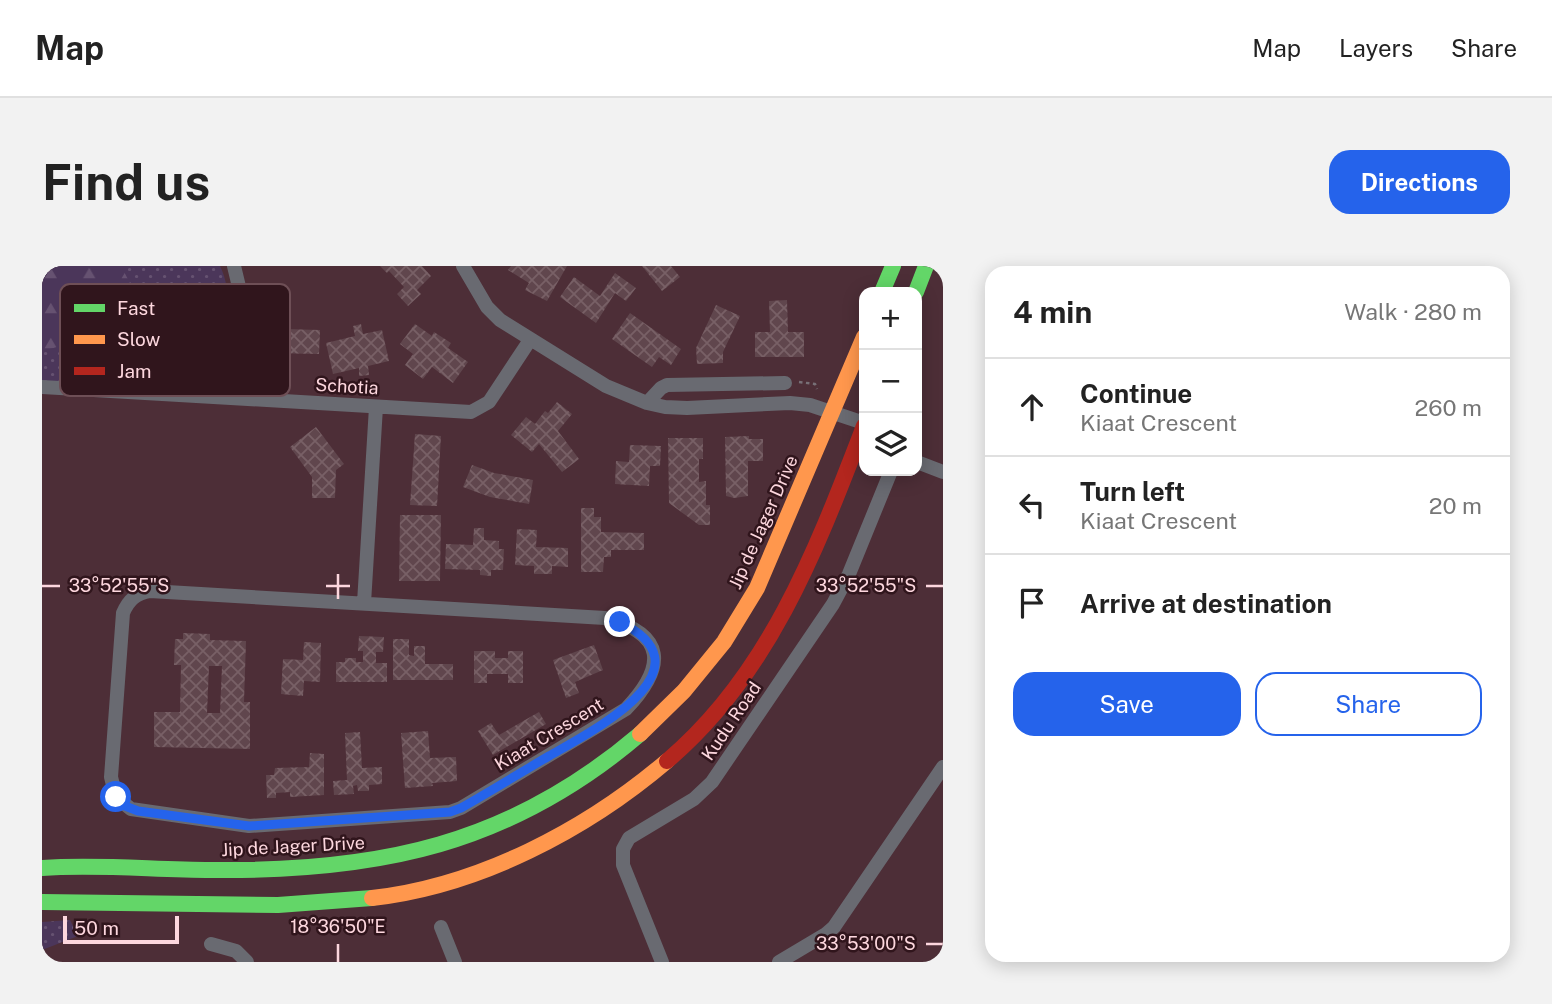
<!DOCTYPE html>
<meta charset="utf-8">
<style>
body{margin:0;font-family:"Public Sans",sans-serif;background:#f2f2f2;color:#222}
.controls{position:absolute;right:21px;top:21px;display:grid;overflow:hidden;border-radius:14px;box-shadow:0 4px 18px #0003}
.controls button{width:63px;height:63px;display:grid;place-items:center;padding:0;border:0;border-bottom:2px solid #e0e0e0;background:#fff;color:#222;font:35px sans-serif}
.scale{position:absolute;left:21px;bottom:18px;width:116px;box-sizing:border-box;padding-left:7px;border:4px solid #fdd7de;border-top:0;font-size:19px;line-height:24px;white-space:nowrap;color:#fdd7de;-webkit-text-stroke:5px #30151c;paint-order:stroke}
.stop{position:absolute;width:21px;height:21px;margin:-16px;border:5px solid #2563eb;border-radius:50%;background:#fff}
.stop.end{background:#2563eb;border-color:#fff;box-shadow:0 2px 7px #0008}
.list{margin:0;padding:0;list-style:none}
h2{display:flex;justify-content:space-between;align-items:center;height:91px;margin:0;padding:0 28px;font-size:30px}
h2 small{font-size:23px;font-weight:400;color:#767676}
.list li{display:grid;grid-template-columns:46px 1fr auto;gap:21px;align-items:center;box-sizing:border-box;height:98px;padding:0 28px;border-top:2px solid #e0e0e0}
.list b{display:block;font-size:26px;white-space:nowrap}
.list p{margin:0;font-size:23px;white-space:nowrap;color:#767676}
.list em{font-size:23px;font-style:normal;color:#767676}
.actions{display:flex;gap:14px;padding:21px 28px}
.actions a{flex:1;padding:16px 0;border:2px solid #2563eb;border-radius:21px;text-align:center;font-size:24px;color:#2563eb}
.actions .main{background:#2563eb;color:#fff}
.icon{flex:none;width:38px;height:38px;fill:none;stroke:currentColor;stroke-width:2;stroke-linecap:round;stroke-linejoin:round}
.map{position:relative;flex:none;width:901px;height:696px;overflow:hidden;border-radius:21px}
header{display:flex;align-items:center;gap:42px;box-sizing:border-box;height:98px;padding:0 35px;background:#fff;border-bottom:2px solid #e0e0e0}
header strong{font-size:33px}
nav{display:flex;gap:38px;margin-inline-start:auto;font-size:24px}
.intro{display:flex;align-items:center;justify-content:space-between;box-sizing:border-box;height:168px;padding:0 42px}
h1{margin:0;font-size:49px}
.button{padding:18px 32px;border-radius:21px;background:#2563eb;color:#fff;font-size:24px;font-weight:700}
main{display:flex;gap:42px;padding:0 42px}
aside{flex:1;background:#fff;border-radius:21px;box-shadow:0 4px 18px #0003}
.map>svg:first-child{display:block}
.grass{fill:url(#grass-dots)}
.forest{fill:url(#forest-firs)}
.building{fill:url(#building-cross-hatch);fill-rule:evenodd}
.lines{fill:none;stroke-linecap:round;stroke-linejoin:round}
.path{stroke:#776f76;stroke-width:2.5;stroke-dasharray:3.5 3.5;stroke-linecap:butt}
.street{stroke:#696a71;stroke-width:14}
.fast{stroke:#63d668;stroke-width:16}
.slow{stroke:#ff974d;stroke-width:16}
.jam{stroke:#b3261e;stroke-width:16}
.route{stroke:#2563eb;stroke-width:9}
.ticks{fill:none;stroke:#fdd7de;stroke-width:2.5}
.labels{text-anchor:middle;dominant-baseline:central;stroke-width:5;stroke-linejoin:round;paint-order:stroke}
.street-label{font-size:18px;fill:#fdd7de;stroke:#30151c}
.key{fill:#30151c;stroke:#6e4f56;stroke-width:2}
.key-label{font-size:19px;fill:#fdd7de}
.ticks-label{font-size:18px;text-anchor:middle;fill:#fdd7de;stroke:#30151c;stroke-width:5;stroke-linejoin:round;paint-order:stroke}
</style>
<header>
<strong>Map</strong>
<nav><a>Map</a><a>Layers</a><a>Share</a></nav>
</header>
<div class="intro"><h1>Find us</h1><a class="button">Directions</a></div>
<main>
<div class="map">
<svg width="901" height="696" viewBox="0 0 901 696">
<defs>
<pattern id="grass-dots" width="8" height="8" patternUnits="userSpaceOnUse" patternTransform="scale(1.75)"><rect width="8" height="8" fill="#4b365a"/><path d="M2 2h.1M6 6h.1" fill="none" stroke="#665271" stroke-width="1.8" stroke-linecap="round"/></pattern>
<pattern id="forest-firs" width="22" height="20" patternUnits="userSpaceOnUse" patternTransform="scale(1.75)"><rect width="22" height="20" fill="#4b365a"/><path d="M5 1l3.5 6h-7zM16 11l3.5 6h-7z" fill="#665271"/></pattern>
<pattern id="building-cross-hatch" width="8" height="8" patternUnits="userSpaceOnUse" patternTransform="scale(1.75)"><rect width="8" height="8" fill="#60464d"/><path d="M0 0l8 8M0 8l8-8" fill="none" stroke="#786066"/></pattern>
</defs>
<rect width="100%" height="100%" fill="#4d2e37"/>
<path class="grass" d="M0,0H178C193,31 184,70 182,104C180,116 173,122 161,124L0,115Z
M28,654L36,670L0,684V656Z"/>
<path class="forest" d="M0,0H79L91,23L132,38L124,67L56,70L0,85Z"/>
<path class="building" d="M338,0H380L389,10L375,24L379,28L366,40L355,28L362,21L347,5L345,7Z
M469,0H525L505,35L483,24L487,17L466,4Z
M600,0H629L638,11L620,25Z
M573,7L594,22L584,35L573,27L554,57L518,31L532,11L558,30Z
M745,34L746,66H762V91H713V66H728L727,35Z
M674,39L698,50L681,86V97L655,98L654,82Z
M588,47L639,83L629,99L617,91L610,101L570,73Z
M225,48H243V63L278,64L277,88L225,87Z
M319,58L321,68L340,64L347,95L326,100L327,109L317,110V102L291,108L284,77L313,70L311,60Z
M373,58L390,70L392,66L409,77L406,82L426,96L411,117L390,101L381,113L363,99L371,88L358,78Z
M515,136L530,148L516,165L537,193L520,206L497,178L490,186L469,169L484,151L493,158L503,145L506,147Z
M274,161L302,198L294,204L293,232H270V211L248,181Z
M373,168L399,170L395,240L368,239Z
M707,170V173H721V195H706V230L692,232L684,230L683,171Z
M626,172H661V193H657V216L664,215V239H668V259H657L627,237Z
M588,179L619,180L618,200H608L607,220L573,218L574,195L587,196Z
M430,199L452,207L491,214L487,238L448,231L421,221Z
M539,242H552V251H559V266L602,267V284H569V291H562L561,306H539Z
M358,249H399L398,315H357Z
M432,262H442V274L457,275V283H462L461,304H449V310L438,309V304L403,303L404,278L431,279Z
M475,263L495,264L494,281L526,282V301L510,300V308H492V300L473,299Z
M141,367L168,368V374L204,375L202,436H208V483L112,481V446H138L139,399H132L133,373H141ZM167,400H180L178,447H165Z
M317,370L342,371L341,386H334V397H345V416H294V396H303V392H314V396H321V385H316Z
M351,373H367V389L372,390V380H383V398H411V414H351Z
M262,376L279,377L278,416L262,415L261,430L239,428L241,393L261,394Z
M552,379L561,404L533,416L537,427L524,432L511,394Z
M432,385H453V392H466V385H481V417H466V408H445V417H432Z
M497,446L504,458L451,489L436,465L449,457L457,469Z
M386,465L388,492L414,491L415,515L390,517L391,520L363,522L359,467Z
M318,466L320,502L340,501V518L327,519V525H316L315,519L311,520L312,528L292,529L291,515L305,514L303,467Z
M268,487L282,488V529L248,531V526L234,527V532H225L224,509H232L233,502L267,501Z"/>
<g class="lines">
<path class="path" d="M757,116L773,118L775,123"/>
<path class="street" d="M192,0L198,25L193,132
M421,0L445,41L458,54L564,120L605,137L623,141L645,142L748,137L768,139L822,157
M0,121L429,146L447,136L488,74
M605,137L619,122L625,119L743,117
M875,196L901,206
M108,325L563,352C625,368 624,401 584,443L419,542L408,546L207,560L89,543L74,531L69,511L81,347C87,333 94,328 108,325Z
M322,337L334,141
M399,661L413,696
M169,678L194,685L205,696
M620,696L581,599V583L587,572L652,533L670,516L791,338L807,308L849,205
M737,696L784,668L792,661L901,501"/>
<path class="fast" d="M840,26L851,0
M874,26L884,0
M0,602C56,598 113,604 169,604C336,606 468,579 598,468
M0,636L236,639L330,632"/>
<path class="slow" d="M598,468L642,425L682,376L715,322L822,71
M330,632C437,620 544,564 625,495"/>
<path class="jam" d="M625,495C728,408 775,282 822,160"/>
</g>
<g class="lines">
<path class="route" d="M74,531L83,540L96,545L207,560L408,546L419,542C449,525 478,507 507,490C550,465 673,403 578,356"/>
</g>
<path class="ticks" d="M296,308V333M0,320H18M284,320H308M884,320H901M296,678V696M884,678H901"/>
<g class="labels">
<g class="street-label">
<text transform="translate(305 120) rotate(3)">Schotia</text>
<text transform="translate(721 256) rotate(-66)">Jip de Jager Drive</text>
<text transform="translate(689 455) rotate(-56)">Kudu Road</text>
<text transform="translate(507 468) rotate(-31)">Kiaat Crescent</text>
<text transform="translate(251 580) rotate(-3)">Jip de Jager Drive</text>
</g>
</g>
<rect x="18" y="18" width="230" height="112" rx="10" class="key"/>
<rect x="32" y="38" width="31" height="8" fill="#63d668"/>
<rect x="32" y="69" width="31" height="9" fill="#ff974d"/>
<rect x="32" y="101" width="31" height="8" fill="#b3261e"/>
<g class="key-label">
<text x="75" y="49">Fast</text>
<text x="75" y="80">Slow</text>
<text x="75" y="112">Jam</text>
</g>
<g class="ticks-label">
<text x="77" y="326">33°52'55"S</text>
<text x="824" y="326">33°52'55"S</text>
<text x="296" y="667">18°36'50"E</text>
<text x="824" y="684">33°53'00"S</text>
</g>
</svg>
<div class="controls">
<button>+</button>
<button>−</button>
<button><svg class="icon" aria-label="layers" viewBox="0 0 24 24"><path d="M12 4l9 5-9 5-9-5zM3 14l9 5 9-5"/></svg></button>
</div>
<div class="scale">50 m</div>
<div class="stop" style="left:74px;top:531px"></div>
<div class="stop end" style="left:578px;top:356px"></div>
</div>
<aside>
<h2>4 min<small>Walk · 280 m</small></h2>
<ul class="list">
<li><svg class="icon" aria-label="ahead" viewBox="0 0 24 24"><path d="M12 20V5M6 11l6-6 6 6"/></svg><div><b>Continue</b><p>Kiaat Crescent</p></div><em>260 m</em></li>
<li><svg class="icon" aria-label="left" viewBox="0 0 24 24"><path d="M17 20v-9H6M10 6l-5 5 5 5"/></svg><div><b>Turn left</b><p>Kiaat Crescent</p></div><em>20 m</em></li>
<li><svg class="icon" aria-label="arrive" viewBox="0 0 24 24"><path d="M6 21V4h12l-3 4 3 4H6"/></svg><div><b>Arrive at destination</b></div></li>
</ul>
<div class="actions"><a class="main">Save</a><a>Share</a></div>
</aside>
</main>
